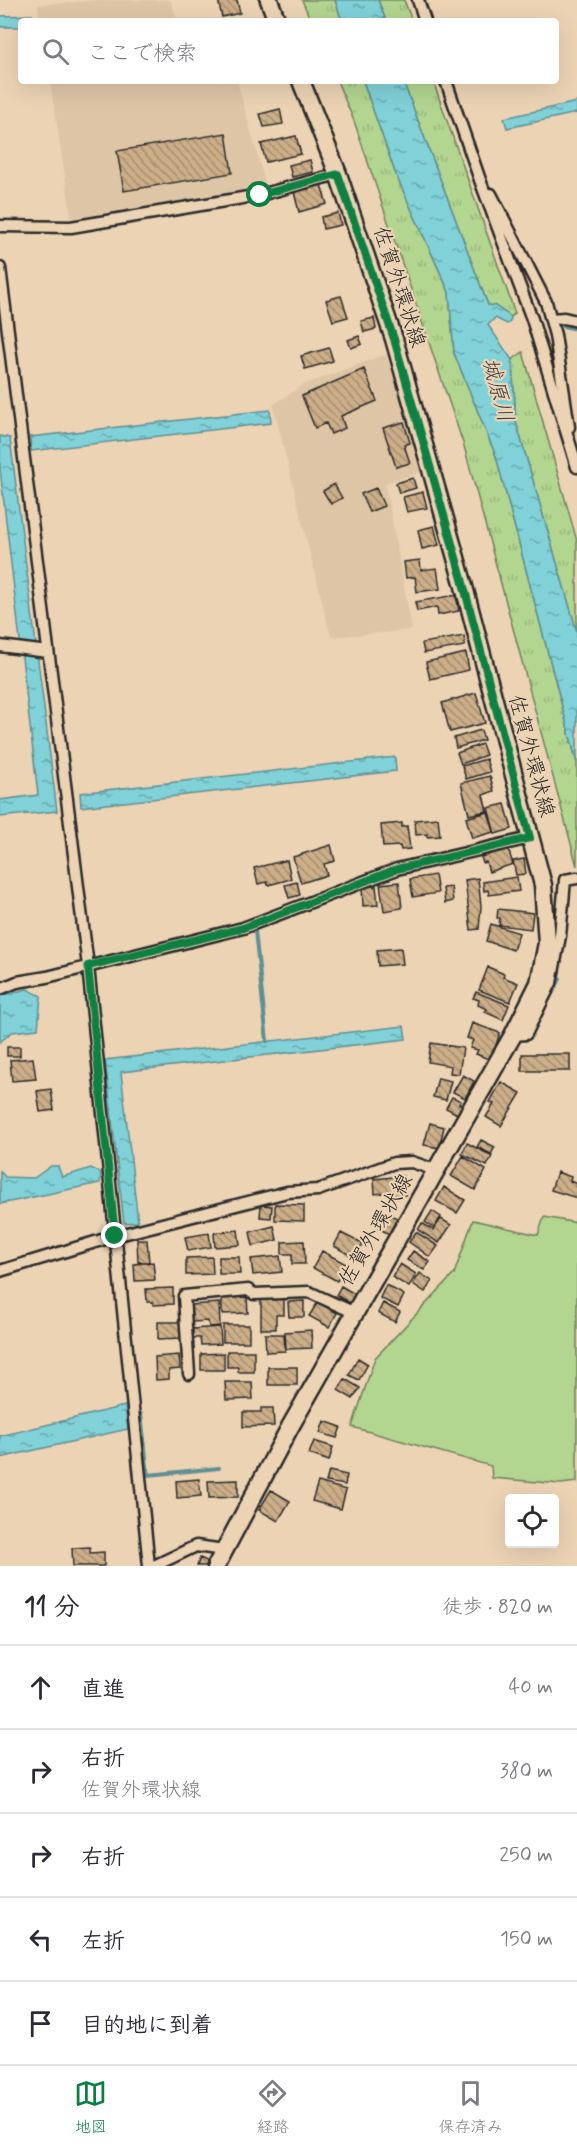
<!DOCTYPE html>
<html lang="ja">
<meta charset="utf-8">
<style>
body{margin:0;font-family:Mynerve,"Klee One",sans-serif;background:#f2f2f3;color:#2b2b33}
.controls{position:absolute;right:18px;bottom:18px;display:grid;overflow:hidden;border-radius:6px;box-shadow:0 6px 24px #0002}
.controls button{width:54px;height:54px;display:grid;place-items:center;padding:0;border:0;border-bottom:2px solid #e1e1e2;background:#fff;color:#2b2b33;font:30px sans-serif}
.stop{position:absolute;width:18px;height:18px;margin:-14px;border:4px solid #0b8043;border-radius:50%;background:#fff}
.stop.end{background:#0b8043;border-color:#fff;box-shadow:0 2px 6px #0008}
.list{margin:0;padding:0;list-style:none}
h2{display:flex;justify-content:space-between;align-items:center;height:78px;margin:0;padding:0 24px;font-size:26px}
h2 small{font-size:20px;font-weight:400;color:#7c7c81}
.list li{display:grid;grid-template-columns:39px 1fr auto;gap:18px;align-items:center;box-sizing:border-box;height:84px;padding:0 24px;border-top:2px solid #e1e1e2}
.list b{display:block;font-size:22px;white-space:nowrap}
.list p{margin:0;font-size:20px;white-space:nowrap;color:#7c7c81}
.list em{font-size:20px;font-style:normal;color:#7c7c81}
.icon{flex:none;width:33px;height:33px;fill:none;stroke:currentColor;stroke-width:2;stroke-linecap:round;stroke-linejoin:round}
.map{position:relative;flex:none;width:577px;height:1566px;overflow:hidden}
.search{position:absolute;background:#fff;box-shadow:0 6px 24px #0002;left:18px;right:18px;top:18px;height:66px;display:flex;align-items:center;gap:15px;box-sizing:border-box;padding:0 21px;border-radius:6px;color:#7c7c81;font-size:22px}
.sheet{height:498px;background:#fff}
nav{display:flex;justify-content:space-around;align-items:center;box-sizing:border-box;height:84px;border-top:2px solid #e1e1e2;background:#fff;font-size:16px;color:#7c7c81}
nav a{display:grid;justify-items:center;gap:3px}
nav .on{color:#0b8043}
.map>svg:first-child{display:block}
.built{fill:#dec5a5}
.grass{fill:url(#grass-tufts);stroke:#6e805d;stroke-width:1.5}
.pitch{fill:#b2d58f;stroke:#6e805d;stroke-width:1.5}
.water{fill:url(#water-ripples);stroke:#5e8f93;stroke-width:1.5}
.lines{fill:none;stroke-linecap:round;stroke-linejoin:round}
.stream{stroke:#5e8f93;stroke-width:4}
.building{fill:url(#building-back-hatch);stroke:#2b2b2b;stroke-width:1.5}
.minor-casing{stroke:#2b2b2b;stroke-width:15}
.primary-casing{stroke:#2b2b2b;stroke-width:21}
.minor{stroke:#ecd3b4;stroke-width:10}
.primary{stroke:#ecd3b4;stroke-width:16}
.route{stroke:#0b8043;stroke-width:8}
.labels{text-anchor:middle;dominant-baseline:central;stroke-width:4.5;stroke-linejoin:round;paint-order:stroke}
.street-label{font-size:21px;fill:#2b2b2b;stroke:#ecd3b4}
.water-label{font-size:22px;font-style:italic;fill:#384445;stroke:#ecd3b4}
</style>
<div class="map">
<svg width="577" height="1566" viewBox="0 0 577 1566">
<defs>
<pattern id="grass-tufts" width="24" height="20" patternUnits="userSpaceOnUse" patternTransform="scale(1.5)"><rect width="24" height="20" fill="#b2d58f"/><path d="M3 7l-1-3M5 7V3M7 7l1-3M15 17l-1-3M17 17v-4M19 17l1-3" fill="none" stroke="#99b77c"/></pattern>
<pattern id="water-ripples" width="26" height="14" patternUnits="userSpaceOnUse" patternTransform="scale(1.5)"><rect width="26" height="14" fill="#80d1d8"/><path d="M2 4q2-2 4 0t4 0M15 11q2-2 4 0t4 0" fill="none" stroke="#69aaaf"/></pattern>
<pattern id="building-back-hatch" width="6" height="6" patternUnits="userSpaceOnUse" patternTransform="scale(1.5)"><rect width="6" height="6" fill="#ccae88"/><path d="M-1 5l2 2M0 0l6 6M5-1l2 2" fill="none" stroke="#a68e6f"/></pattern>
</defs>
<rect width="100%" height="100%" fill="#ecd3b4"/>
<filter id="ink" filterUnits="userSpaceOnUse"><feTurbulence type="fractalNoise" baseFrequency=".0167" numOctaves="2"/><feDisplacementMap in="SourceGraphic" scale="12" xChannelSelector="R" yChannelSelector="G"/><feConvolveMatrix kernelMatrix="1 2 1 2 8 2 1 2 1" color-interpolation-filters="sRGB"/></filter>
<g filter="url(#ink)">
<path class="built" d="M99,0H170L178,21H40L38,5Z
M50,81H237L266,186L72,221Z
M386,354L424,471L385,483L412,630L331,637L273,405L303,385Z"/>
<path class="grass" d="M302,0H335L342,21H311Z
M378,0H404L412,21H386Z
M337,81H363L396,175L449,292L454,353L496,456L577,763V866L464,446L354,121Z
M403,81H433L515,313L511,317L495,306L488,305Z
M523,352L577,541V632L516,422L512,360Z"/>
<path class="pitch" d="M544,1217L577,1223V1482L560,1484L492,1478L491,1466L352,1427L375,1358L454,1274L473,1220L538,1235Z"/>
<path class="water" d="M335,0H378L386,21H342Z
M32,15V21H21V27H0V16Z
M363,81H403L488,305L495,306L511,317L510,322L507,324L495,318L488,325L512,360L516,422L577,632V763L496,456L454,353L449,292L396,175Z
M577,102V113L507,128L504,118Z
M270,410L271,423L31,451L30,437Z
M0,436L10,438L57,811L0,817V800L38,795L0,469Z
M395,757L396,771L81,807L80,793Z
M27,989L41,996L38,1029L12,1032L0,1042V996Z
M404,1026L406,1039L121,1072L138,1222L124,1223L105,1060Z
M51,1166H58L62,1177L91,1168L101,1173L100,1183L0,1204V1171L5,1177L34,1178Z
M125,1406L128,1429L0,1458V1436Z"/>
<g class="lines">
<path class="stream" d="M558,325L577,329
M255,931L267,1041
M549,999L560,979
M141,1414L148,1475L219,1468"/>
</g>
<path class="building" d="M218,0H237L240,13L222,17Z
M280,109L283,124L264,127L260,114Z
M226,133L232,173L124,191L117,151Z
M296,136L301,154L266,162L261,144Z
M310,160L313,172L292,177L289,165Z
M321,185L327,204L299,212L294,192Z
M338,213L341,225L323,229L321,217Z
M341,296L348,317L333,321L326,300Z
M374,318L376,329L364,332L361,321Z
M359,336L362,344L351,348L348,340Z
M329,348L333,361L305,369L301,356Z
M364,369L377,401L341,416L345,428L331,434L326,423L315,428L302,396Z
M404,422L410,443L404,445L410,463L396,467L383,428Z
M413,478L416,488L399,493L396,483Z
M334,484L342,498L331,504L323,491Z
M376,488L384,506L369,512L361,494Z
M423,492L427,508L407,512L403,497Z
M434,526L439,545L422,549L418,530Z
M420,560L421,570L437,568L440,589L417,592L415,577L406,578L404,562Z
M456,595L459,611L438,615L437,607L417,611L415,602Z
M464,636L465,646L424,653L422,643Z
M466,653L469,670L430,679L426,662Z
M476,693L485,723L450,732L442,703Z
M481,730L484,740L456,748L454,738Z
M482,744L486,755L461,764L457,753Z
M486,759L490,772L466,779L462,766Z
M490,776L494,791L483,795L487,811L469,815L461,783Z
M505,804L512,829L495,834L488,808Z
M488,812L494,832L472,838L466,818Z
M438,818L440,836L427,837V834L416,835L415,820Z
M402,823V827L407,826L410,849L401,850L400,846L383,847L381,825Z
M331,845L335,861L324,864L327,875L301,883L293,857Z
M508,849L513,864L489,872L486,862L483,863L481,857Z
M524,859L526,874L516,875L513,861Z
M287,860L291,879L268,885L267,882L258,884L254,868Z
M435,875L438,893L413,897L410,879Z
M517,877L519,891L489,895L488,890L484,891L483,882Z
M478,878L481,906L479,929L471,930L465,880Z
M297,882L300,895L289,898L285,885Z
M399,882L402,908L384,911L380,884Z
M376,886L378,905L363,906L362,887Z
M451,887L453,901L445,903L443,888Z
M498,909L533,913L531,929L499,925L500,918H497Z
M491,924L519,933L513,950L486,941Z
M401,948L403,964L378,966L377,950Z
M488,967L504,974L503,977L518,983L510,1002L479,990Z
M476,992L509,1005L503,1020L485,1012L487,1009L478,1005L479,1000L473,998Z
M472,1023L500,1033L491,1060L476,1054L478,1050L470,1048L473,1040L467,1038Z
M431,1043L463,1048L459,1074L450,1073L451,1066L428,1062Z
M7,1047H20V1056H7Z
M522,1054H570V1071H522Z
M33,1058L36,1079L12,1081L10,1060Z
M463,1075L474,1081L465,1098L453,1092Z
M438,1078L451,1081L446,1100L433,1097Z
M501,1082L521,1093L501,1126L486,1117L494,1104L490,1102Z
M51,1089L54,1110L40,1112L37,1091Z
M452,1097L461,1101L459,1104L464,1106L459,1115L446,1108Z
M430,1123L444,1127L439,1148L424,1145Z
M481,1140L495,1147L491,1154L477,1147Z
M467,1143L492,1156L487,1166L462,1154Z
M463,1156L486,1170L475,1190L451,1176Z
M557,1172L571,1177L570,1181L577,1184V1198L551,1190Z
M403,1176L405,1195L391,1196V1192L375,1194L374,1179Z
M444,1187L465,1200L457,1213L436,1201Z
M275,1204L304,1205V1221L275,1220Z
M261,1205L272,1206L271,1218L260,1217Z
M432,1211L441,1217L434,1228L425,1222Z
M386,1213L397,1218L389,1234L378,1228Z
M441,1219L451,1225L439,1243L418,1230L422,1223L433,1230Z
M274,1226L277,1240L253,1246L250,1232Z
M238,1230L240,1245L215,1247L214,1233Z
M416,1232L438,1246L430,1257L409,1242Z
M209,1233L211,1247L188,1251L185,1237Z
M341,1233L363,1244L355,1258L334,1246Z
M137,1240H147L149,1262H138Z
M304,1241L305,1264H292V1254H282V1242Z
M322,1251L346,1264L337,1281L313,1268Z
M413,1251L430,1262L424,1270L407,1260Z
M280,1256L282,1272L253,1275L251,1259Z
M212,1257L213,1274L186,1275V1258Z
M219,1257H239L240,1274H219Z
M153,1262L155,1280L135,1281L134,1264Z
M400,1264L416,1274L409,1287L392,1277Z
M420,1273L432,1281L425,1292L413,1284Z
M386,1285L404,1295L398,1307L380,1298Z
M341,1286L355,1294L350,1303L336,1295Z
M173,1288V1304L153,1305V1302H147L146,1289Z
M222,1297H247L248,1313L222,1314Z
M261,1298L284,1299V1315H276V1329H261Z
M304,1301V1317H289L288,1302Z
M318,1302L337,1313L329,1327L309,1316Z
M219,1303L220,1326L209,1327L208,1321L192,1322L191,1305Z
M383,1303L400,1312L395,1322L378,1313Z
M158,1322H181V1338L158,1339Z
M223,1325H249V1342H223Z
M220,1327L221,1344L201,1345L200,1338H192V1329Z
M311,1330L312,1348L286,1349L285,1332Z
M265,1334H284L285,1351L266,1352Z
M227,1351H254V1372H238V1367H227Z
M224,1353V1370H201V1354Z
M179,1355L180,1369L169,1370V1379L156,1380L155,1357Z
M358,1358L368,1364L359,1380L349,1375Z
M268,1367H297V1385H268Z
M345,1379L360,1388L353,1399L338,1390Z
M225,1382H252L253,1399L226,1400Z
M261,1408H273L274,1426L243,1427V1412H261Z
M324,1421L341,1427L337,1438L320,1433Z
M314,1441L333,1447L329,1461L309,1454Z
M329,1471L347,1475L345,1485L326,1482Z
M199,1479L201,1496L177,1498L176,1481Z
M238,1480V1497L209,1498L208,1481Z
M318,1482L346,1490L341,1509L312,1501Z
M271,1490L290,1501L278,1521L259,1510Z
M90,1547V1553L104,1552V1566H73L72,1548Z
M200,1558L209,1562L207,1566H197Z"/>
<g class="lines">
<g class="minor-casing">
<path id="minor" d="M418,0L425,21
M446,81L480,180L532,319L577,467
M491,194L546,302L555,335L569,427
M0,226L71,227L260,195L338,174
M0,268L88,966L149,1566
M551,319L564,318L577,321
M0,646L48,652
M0,989L17,982L47,977L243,928L397,869L530,838
M513,1035L526,1034L551,983L560,936L565,880L577,878
M0,1271L115,1236L287,1192L318,1190L394,1163L412,1162L435,1170
M189,1374L184,1296L248,1290L254,1294L309,1292L355,1313
M154,1566L196,1546L224,1550"/>
</g>
<g class="primary-casing">
<path id="primary" d="M269,0L277,21
M216,1566L290,1427L513,1035L539,983L547,943L543,885L462,579L394,339L338,174L301,81"/>
</g>
<use href="#minor" class="minor"/>
<use href="#primary" class="primary"/>
</g>
</g>
<g class="lines" filter="url(#ink)">
<path class="route" d="M115,1236L88,966L243,928L397,869L530,838L462,579L394,339L338,174L260,195"/>
</g>
<g class="labels">
<g class="street-label">
<text transform="translate(399 287) rotate(72)">佐賀外環状線</text>
<text transform="translate(531 756) rotate(75)">佐賀外環状線</text>
<text transform="translate(376 1230) rotate(-60)">佐賀外環状線</text>
</g>
<g class="water-label">
<text transform="translate(497 390) rotate(75)">城原川</text>
</g>
</g>
</svg>
<div class="controls">
<button><svg class="icon" aria-label="locate" viewBox="0 0 24 24"><circle cx="12" cy="12" r="6"/><path d="M12 2v4M12 18v4M2 12h4M18 12h4"/></svg></button>
</div>
<div class="stop" style="left:260px;top:195px"></div>
<div class="stop end" style="left:115px;top:1236px"></div>
<div class="search"><svg class="icon" aria-label="search" viewBox="0 0 24 24"><circle cx="10" cy="10" r="6"/><path d="M15 15l6 6"/></svg>ここで検索</div>
</div>
<section class="sheet">
<h2>11 分<small>徒歩 · 820 m</small></h2>
<ul class="list">
<li><svg class="icon" aria-label="ahead" viewBox="0 0 24 24"><path d="M12 20V5M6 11l6-6 6 6"/></svg><div><b>直進</b></div><em>40 m</em></li>
<li><svg class="icon" aria-label="right" viewBox="0 0 24 24"><path d="M7 20v-9h11M14 6l5 5-5 5"/></svg><div><b>右折</b><p>佐賀外環状線</p></div><em>380 m</em></li>
<li><svg class="icon" aria-label="right" viewBox="0 0 24 24"><path d="M7 20v-9h11M14 6l5 5-5 5"/></svg><div><b>右折</b></div><em>250 m</em></li>
<li><svg class="icon" aria-label="left" viewBox="0 0 24 24"><path d="M17 20v-9H6M10 6l-5 5 5 5"/></svg><div><b>左折</b></div><em>150 m</em></li>
<li><svg class="icon" aria-label="arrive" viewBox="0 0 24 24"><path d="M6 21V4h12l-3 4 3 4H6"/></svg><div><b>目的地に到着</b></div></li>
</ul>
</section>
<nav>
<a class="on"><svg class="icon" aria-label="map" viewBox="0 0 24 24"><path d="M3 6l6-2 6 2 6-2v14l-6 2-6-2-6 2zM9 4v14M15 6v14"/></svg>地図</a>
<a><svg class="icon" aria-label="directions" viewBox="0 0 24 24"><path d="M12 3l9 9-9 9-9-9zM9 14v-3h6M13 9l2 2-2 2"/></svg>経路</a>
<a><svg class="icon" aria-label="saved" viewBox="0 0 24 24"><path d="M7 4h10v16l-5-4-5 4z"/></svg>保存済み</a>
</nav>
